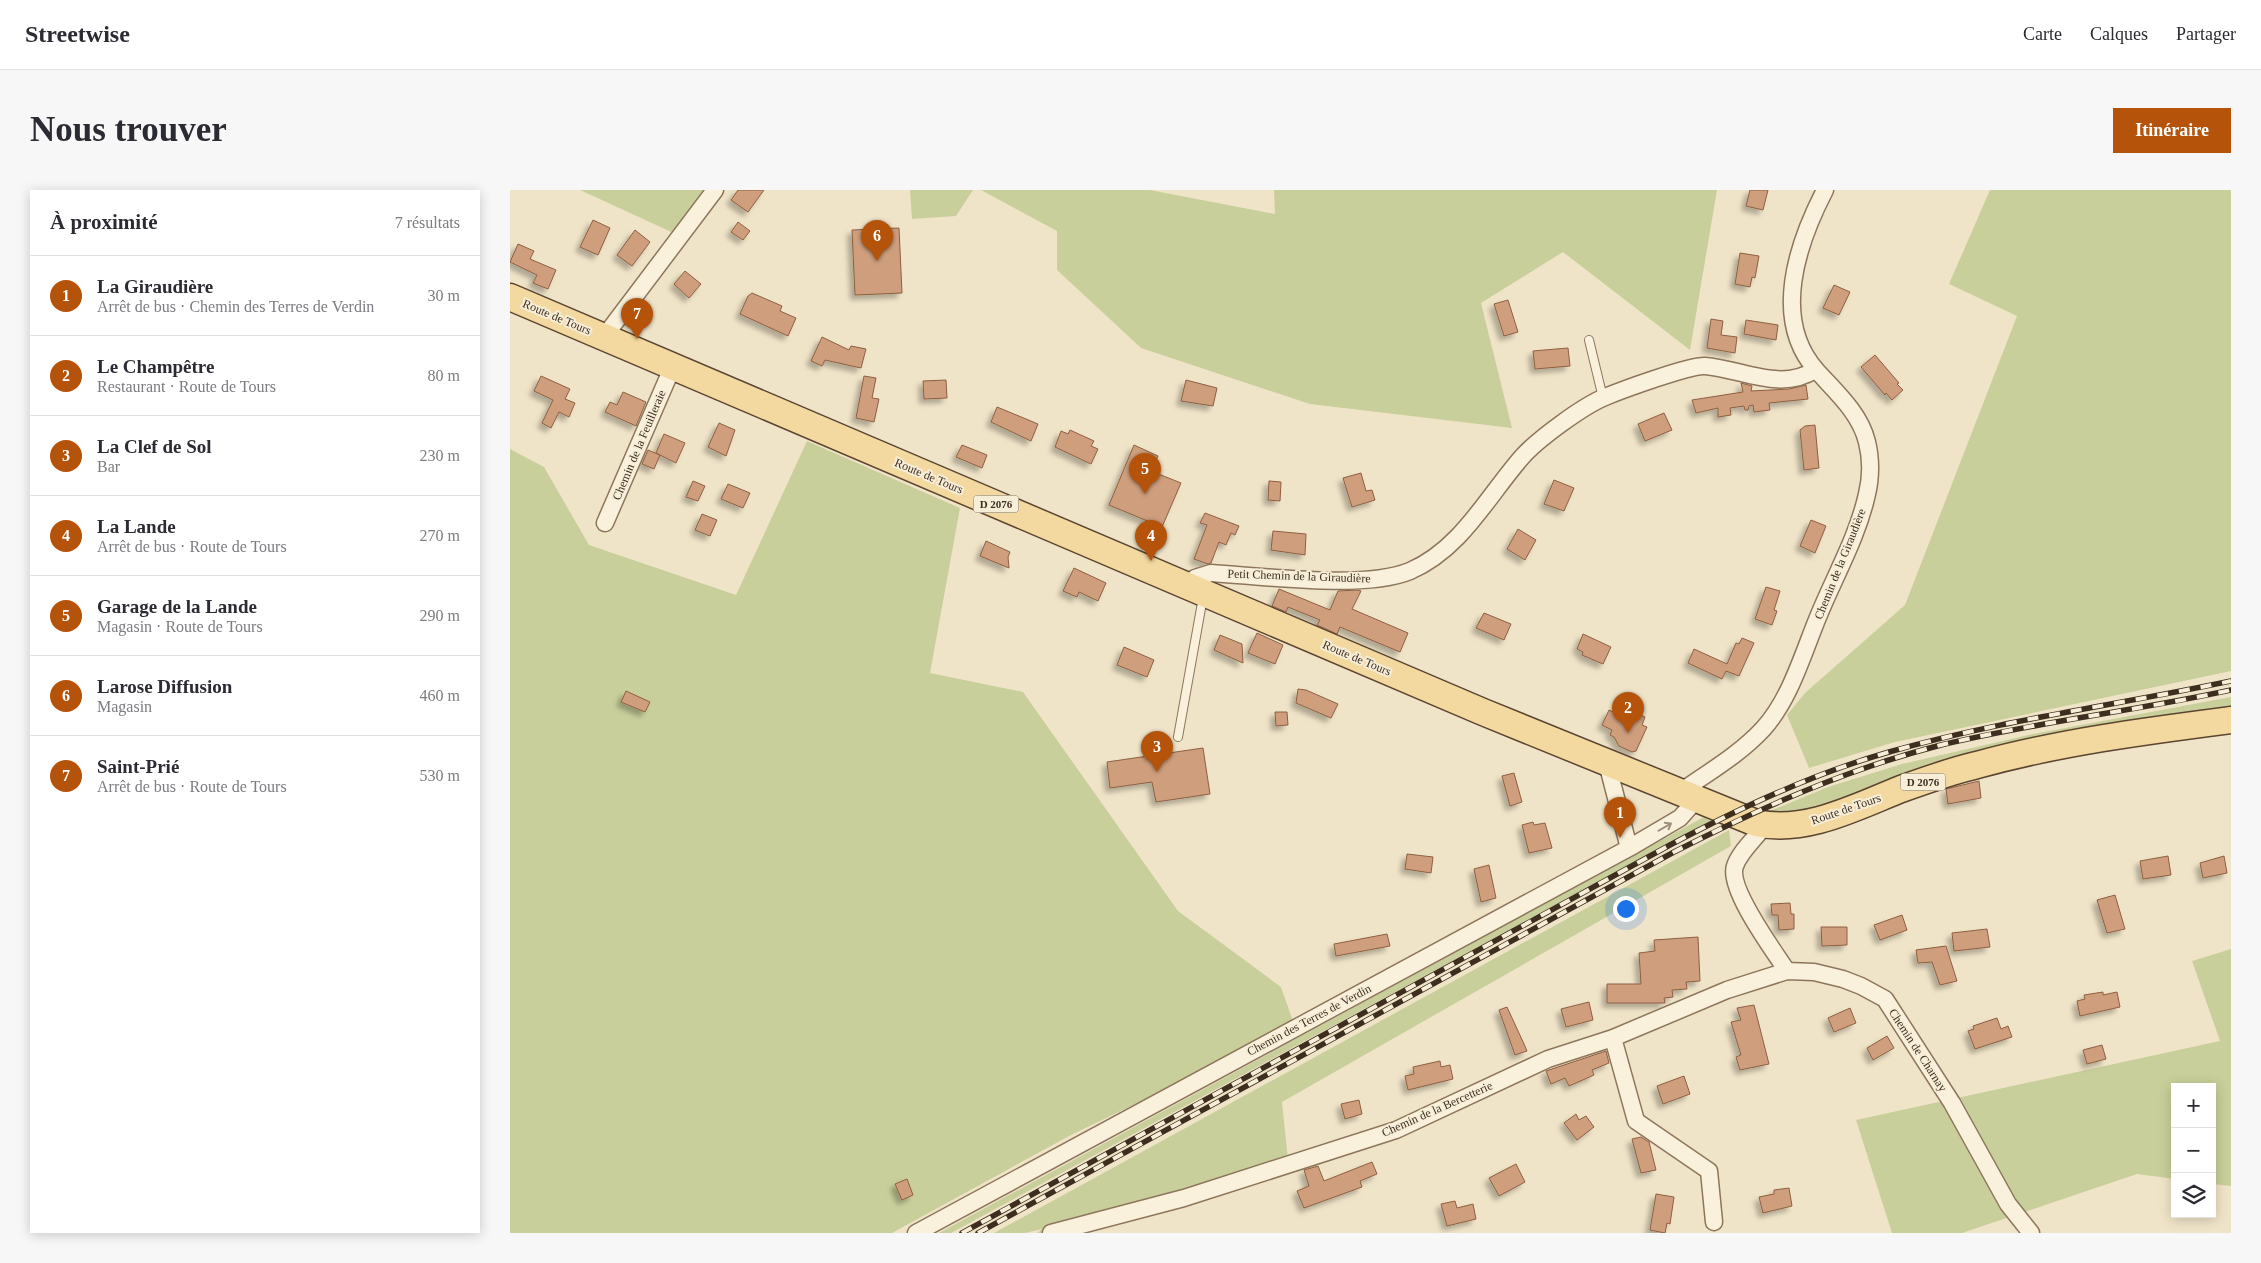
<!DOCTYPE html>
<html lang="fr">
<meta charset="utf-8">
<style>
body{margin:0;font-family:"Times New Roman",serif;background:#f7f7f7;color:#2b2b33}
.controls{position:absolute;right:15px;bottom:15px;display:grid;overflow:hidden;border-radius:0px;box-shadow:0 2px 12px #0003}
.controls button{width:45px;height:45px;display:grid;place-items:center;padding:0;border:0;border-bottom:1px solid #e1e1e2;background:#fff;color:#2b2b33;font:25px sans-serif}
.you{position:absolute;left:1115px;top:718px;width:18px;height:18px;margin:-12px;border:4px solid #fff;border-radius:50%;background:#1a73e8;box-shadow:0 0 0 8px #1a73e833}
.badge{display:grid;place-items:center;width:32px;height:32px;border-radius:50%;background:#b45309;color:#fff;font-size:16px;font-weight:700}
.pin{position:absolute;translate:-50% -41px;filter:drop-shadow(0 1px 2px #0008)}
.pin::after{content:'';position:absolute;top:26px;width:18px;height:15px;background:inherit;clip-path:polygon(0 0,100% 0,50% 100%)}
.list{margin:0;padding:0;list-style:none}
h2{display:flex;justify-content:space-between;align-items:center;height:65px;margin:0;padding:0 20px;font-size:21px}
h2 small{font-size:16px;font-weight:400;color:#7c7c81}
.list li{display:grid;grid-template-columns:32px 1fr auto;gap:15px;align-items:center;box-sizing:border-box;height:80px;padding:0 20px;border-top:1px solid #e1e1e2}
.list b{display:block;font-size:19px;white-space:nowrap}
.list p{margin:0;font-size:16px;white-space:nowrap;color:#7c7c81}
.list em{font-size:16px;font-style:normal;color:#7c7c81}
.icon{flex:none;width:28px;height:28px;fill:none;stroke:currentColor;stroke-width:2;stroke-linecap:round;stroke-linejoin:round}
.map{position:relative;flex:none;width:1721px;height:1043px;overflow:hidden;border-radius:0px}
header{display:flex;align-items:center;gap:30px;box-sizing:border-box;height:70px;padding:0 25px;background:#fff;border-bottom:1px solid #e1e1e2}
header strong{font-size:24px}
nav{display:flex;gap:28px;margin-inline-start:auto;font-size:18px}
.intro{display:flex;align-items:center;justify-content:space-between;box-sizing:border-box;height:120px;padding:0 30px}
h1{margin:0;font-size:35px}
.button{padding:12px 22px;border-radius:0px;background:#b45309;color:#fff;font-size:18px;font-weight:700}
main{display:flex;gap:30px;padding:0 30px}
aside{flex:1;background:#fff;border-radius:0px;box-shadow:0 2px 12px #0003}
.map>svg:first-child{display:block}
.green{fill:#c9cf9b}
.building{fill:#cf9f7d;stroke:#8d5f41;filter:url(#shadow)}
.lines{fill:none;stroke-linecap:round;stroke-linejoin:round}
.service-casing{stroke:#8d765c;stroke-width:10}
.minor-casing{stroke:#8d765c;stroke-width:19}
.primary-casing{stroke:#5b4430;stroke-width:29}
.service{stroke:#faf1dc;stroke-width:8}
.minor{stroke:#faf1dc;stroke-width:16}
.primary{stroke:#f3d9a0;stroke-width:26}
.rail-casing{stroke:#3d2e20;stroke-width:5.5}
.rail{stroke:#f7eed8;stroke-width:4;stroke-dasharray:11;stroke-linecap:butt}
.oneway{stroke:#9c907e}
.labels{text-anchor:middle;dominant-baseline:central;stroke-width:4;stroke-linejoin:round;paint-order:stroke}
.shield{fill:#f7eed8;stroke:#756857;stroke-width:1}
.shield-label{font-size:11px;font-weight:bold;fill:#3d2e20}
.street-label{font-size:12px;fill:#3d2e20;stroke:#f7eed8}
</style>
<header>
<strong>Streetwise</strong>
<nav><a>Carte</a><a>Calques</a><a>Partager</a></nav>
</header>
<div class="intro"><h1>Nous trouver</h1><a class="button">Itinéraire</a></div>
<main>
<aside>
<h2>À proximité<small>7 résultats</small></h2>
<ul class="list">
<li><span class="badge">1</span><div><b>La Giraudière</b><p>Arrêt de bus · Chemin des Terres de Verdin</p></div><em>30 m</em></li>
<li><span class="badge">2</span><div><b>Le Champêtre</b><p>Restaurant · Route de Tours</p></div><em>80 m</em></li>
<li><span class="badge">3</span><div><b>La Clef de Sol</b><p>Bar</p></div><em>230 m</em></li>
<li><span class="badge">4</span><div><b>La Lande</b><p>Arrêt de bus · Route de Tours</p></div><em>270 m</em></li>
<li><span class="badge">5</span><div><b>Garage de la Lande</b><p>Magasin · Route de Tours</p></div><em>290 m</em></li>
<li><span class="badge">6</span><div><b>Larose Diffusion</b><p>Magasin</p></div><em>460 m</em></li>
<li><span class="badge">7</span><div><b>Saint-Prié</b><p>Arrêt de bus · Route de Tours</p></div><em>530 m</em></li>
</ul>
</aside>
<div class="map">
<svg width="1721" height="1043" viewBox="0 0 1721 1043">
<defs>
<filter id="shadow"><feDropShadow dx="-4.5" dy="4.5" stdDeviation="2.5" flood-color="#0004"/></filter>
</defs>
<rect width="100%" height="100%" fill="#f0e4c8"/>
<path class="green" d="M70,0H194L170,46Z
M400,0H463L446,26L402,29Z
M471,0H640L765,24L764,0H1207L1180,160L1053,62L971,113L1002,238L800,214L631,158L547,80V41Z
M1480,0H1721V481L1385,552L1299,578L1277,525L1295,503L1395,415L1507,126L1439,94Z
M297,251L450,318L420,483L513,502L668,721L771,797L785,837L561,945L382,1043H0V259L34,277L79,355L226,405Z
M1721,507V517L1600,538L1293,621L1255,623L1318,597L1392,574L1523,544Z
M1194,627L1201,631L441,1043H429Z
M1219,640L1221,656L772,912L778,970L534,1039L535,1043H527L532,1039L515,1043H484Z
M1721,759V996L1702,994V897H1665V989L1627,984L1452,1043H1382L1346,930L1710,851L1682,771Z"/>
<path class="building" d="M228,0H254L238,22L221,10Z
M1240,0H1258L1253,20L1236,16Z
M83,30L100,38L88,65L70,57Z
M228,32L240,41L233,50L221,42Z
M389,38L392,103L345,105L342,40Z
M125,40L140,52L122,76L107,65Z
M8,54L24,61L20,69L46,80L38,99L23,93L27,85L0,72Z
M1230,63L1249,66L1245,88L1242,87L1240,97L1225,94Z
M175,81L191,94L179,108L164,94Z
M1324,95L1340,102L1329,125L1313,118Z
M242,103L272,116L270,121L286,128L278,146L230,124L238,106Z
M998,110L1008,142L994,146L984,114Z
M1201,129L1213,131L1211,145L1227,147L1225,163L1197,158Z
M1236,130L1268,135L1266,150L1234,144Z
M312,147L339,160L341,156L356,159L351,178L315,170L312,176L301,171Z
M1058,158L1060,176L1025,179L1023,161Z
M1365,165L1389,193L1387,194L1393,200L1382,210L1376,203L1375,205L1351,177Z
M31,186L60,199L55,209L65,213L59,227L49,222L41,238L32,233L43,210L24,201Z
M354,186L366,188L362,208L369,209L364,232L346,228Z
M436,190L437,208L414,209L413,191Z
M676,190L707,198L703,216L671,211Z
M1231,193L1242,196L1241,201L1279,199L1296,195L1298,209L1259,213L1260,220L1244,222L1243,215L1239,216L1238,220H1235L1234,216L1220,218L1221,225L1208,227V218L1186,223L1182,210L1233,202Z
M113,202L136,212L126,236L95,222L100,212L107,215Z
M487,217L528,234L521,251L481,232Z
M1154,223L1162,240L1135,251L1128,234Z
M209,233L225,240L216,266L198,257Z
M1305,235L1309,278L1294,280L1290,240L1295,236Z
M560,240L584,251L581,256L588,259L581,274L545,257L551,241L558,244Z
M154,244L175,253L166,273L146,263Z
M452,255L477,265L472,278L446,267Z
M624,255L648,266L641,281L671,293L652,337L599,315Z
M138,260L150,265L144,279L132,274Z
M851,283L856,301L862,300L865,310L842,317L833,288Z
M1044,290L1064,298L1054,321L1034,314Z
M183,291L195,296L188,311L176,307Z
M759,291L771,292L770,311L758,310Z
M218,294L240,303L233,318L211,309Z
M695,323L729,336L725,345L721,343L716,355L709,352L701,373L698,374L684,369L697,335L690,333Z
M192,324L207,330L200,346L185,340Z
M1301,330L1316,336L1305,363L1290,356Z
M1008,339L1026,350L1015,370L997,359Z
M763,341L796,344L795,365L761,360Z
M476,351L500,362L498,367L499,378L470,366Z
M564,378L596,393L588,411L569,402L567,407L553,401Z
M1256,397L1270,401L1264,420L1267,421L1262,435L1245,429Z
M769,399L820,420L828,401L848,400L851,401L842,419L898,443L890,462L830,437L827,444L807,435L810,430L778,417L776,422L762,416Z
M974,423L1001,434L994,450L966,438Z
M747,443L773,455L765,474L738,463Z
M1073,444L1101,457L1093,474L1072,465L1073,462L1067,459Z
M710,445L732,454L733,473L704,460Z
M1232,448L1244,453L1229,486L1216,481L1212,489L1178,473L1184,459L1217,474L1226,453L1229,454Z
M614,457L644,470L637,487L607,475Z
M788,499L796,500L828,514L821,528L786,513Z
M116,501L140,512L135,522L111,512Z
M1099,520L1118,529L1122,521L1135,527L1132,535L1137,537L1126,561L1122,562L1109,556L1104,547L1100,545L1102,540L1092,535Z
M765,522H777L778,535L766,536Z
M693,558L700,604L646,612L642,592L600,598L597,572Z
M1004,583L1012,612L1000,616L992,586Z
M1469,591L1471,608L1438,614L1436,599Z
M1023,632L1024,635L1035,633L1042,658L1019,663L1012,635Z
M897,664L923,667L921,683L895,679Z
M1658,666L1661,685L1633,689L1630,671Z
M1714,666L1717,683L1693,688L1690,673Z
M979,675L986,708L971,712L964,679Z
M1605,705L1615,739L1597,743L1587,710Z
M1280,713L1281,724H1284V739L1269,740L1268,725H1262L1261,714Z
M1392,725L1397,740L1370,750L1364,735Z
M1311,737H1337V755L1312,756Z
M1477,739L1480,757L1444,761L1442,743Z
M877,744L880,756L826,766L824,754Z
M1188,747L1190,791L1176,792L1177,799L1162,800L1163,807L1154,808L1155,813H1097V794H1131L1129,763L1145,761L1144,750Z
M1436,756L1447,791L1430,795L1422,772L1408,773L1406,760Z
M1593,802V805L1607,802L1610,817L1570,826L1567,811L1575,809L1574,805Z
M1079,812L1083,830L1056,837L1051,819Z
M1244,815L1259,874L1230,880L1226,867L1231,865L1221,832L1231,830L1227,818Z
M997,817L1014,854L1017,861L1005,865L989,820Z
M1340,818L1346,833L1324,842L1318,828Z
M1487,828L1491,839L1498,836L1502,847L1465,859L1458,841L1464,839L1463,836Z
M1377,846L1384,858L1363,870L1357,858Z
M1592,855L1596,869L1577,874L1573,860Z
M1096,861L1099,873L1082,880L1084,885L1059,896L1055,888L1041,894L1036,881Z
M930,871L931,877L940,875L943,889L898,900L895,886L904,884L903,877Z
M1174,886L1180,904L1153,914L1147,896Z
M849,910L852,924L835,929L831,914Z
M1066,924L1069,930L1076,926L1084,937L1067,950L1054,933Z
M1131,947L1139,952L1146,980L1131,983L1122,949Z
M862,972L867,984L850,991L852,997L794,1018L787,1001L799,996L794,980L808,976L814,991Z
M1006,974L1015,992L989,1006L979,988Z
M397,989L403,1005L392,1010L385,994Z
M1279,998L1282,1016L1253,1023L1249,1007L1264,1004V1000Z
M1146,1004L1164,1007L1160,1034L1157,1033L1155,1043L1140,1040Z
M945,1011L947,1018L963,1014L966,1029L937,1036L931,1014Z"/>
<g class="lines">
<g class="service-casing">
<path id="service" d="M1079,150L1093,208
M668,547L693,407"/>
</g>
<g class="minor-casing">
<path id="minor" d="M94,147L205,0
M95,333L163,176
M678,396L685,388L701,383C752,386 854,400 900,381C951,359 977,307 1012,267C1028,249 1073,216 1095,207C1112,200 1180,175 1195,176C1232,179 1270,202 1305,180
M1097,573L1119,658
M1169,603C1197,583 1229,565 1253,539C1282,507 1294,459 1311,420C1327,382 1348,345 1357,304C1361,288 1361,268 1357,252C1350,223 1326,202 1307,181C1261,130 1287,54 1315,0
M1255,635C1246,648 1230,661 1225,676C1217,698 1264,761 1277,781L1304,782L1333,789L1351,796L1375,809L1442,913L1498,1014L1521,1043
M1103,848L1126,931L1199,981L1204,1032
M406,1043L1119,658L1170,628L1186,610
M541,1043L674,1008L886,940L1038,869L1103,848L1217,800L1277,781"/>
</g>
<g class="primary-casing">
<path id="primary" d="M0,107L973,522L1246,633C1295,644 1346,617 1391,599C1416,590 1441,581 1467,575C1550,552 1636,541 1721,530"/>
</g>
<use href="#service" class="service"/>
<use href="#minor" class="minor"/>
<use href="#primary" class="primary"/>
<g class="rail-casing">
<path id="rail" d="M452,1043L1160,655C1230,618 1302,584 1379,562C1491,530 1607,515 1721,491
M468,1043L1164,662C1250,618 1337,579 1431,555C1527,532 1625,521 1721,500"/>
</g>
<use href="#rail" class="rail"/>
</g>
<defs><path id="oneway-shaft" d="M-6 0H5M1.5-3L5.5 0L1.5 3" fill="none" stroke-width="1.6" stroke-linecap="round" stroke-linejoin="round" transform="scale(1.25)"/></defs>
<use class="oneway" href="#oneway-shaft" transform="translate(1155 637) rotate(-30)"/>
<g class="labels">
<g class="shield">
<rect x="463.5" y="305.5" width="45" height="17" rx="4"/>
<rect x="1390.5" y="583.5" width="45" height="17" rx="4"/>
</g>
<g class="shield-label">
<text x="486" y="314">D 2076</text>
<text x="1413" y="592">D 2076</text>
</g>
<g class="street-label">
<text transform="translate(47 127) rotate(23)">Route de Tours</text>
<text transform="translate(129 255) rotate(-67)">Chemin de la Feuilleraie</text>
<text transform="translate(419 286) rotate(23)">Route de Tours</text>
<text transform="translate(1330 374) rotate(-68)">Chemin de la Giraudière</text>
<text transform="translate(789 386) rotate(2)">Petit Chemin de la Giraudière</text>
<text transform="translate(847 468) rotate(23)">Route de Tours</text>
<text transform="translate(1336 619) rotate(-19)">Route de Tours</text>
<text transform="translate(799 830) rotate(-28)">Chemin des Terres de Verdin</text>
<text transform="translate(1408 860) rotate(57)">Chemin de Charnay</text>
<text transform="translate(927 919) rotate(-24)">Chemin de la Bercetterie</text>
</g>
</g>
</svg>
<div class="controls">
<button>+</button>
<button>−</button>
<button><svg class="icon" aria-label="layers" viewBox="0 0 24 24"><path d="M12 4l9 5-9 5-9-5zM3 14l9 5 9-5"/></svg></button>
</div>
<div class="you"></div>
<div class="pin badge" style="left:1110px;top:648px">1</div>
<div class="pin badge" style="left:1118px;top:543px">2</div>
<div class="pin badge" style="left:647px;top:582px">3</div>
<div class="pin badge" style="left:641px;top:371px">4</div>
<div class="pin badge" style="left:635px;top:304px">5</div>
<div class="pin badge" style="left:367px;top:71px">6</div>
<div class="pin badge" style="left:127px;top:149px">7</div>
</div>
</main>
